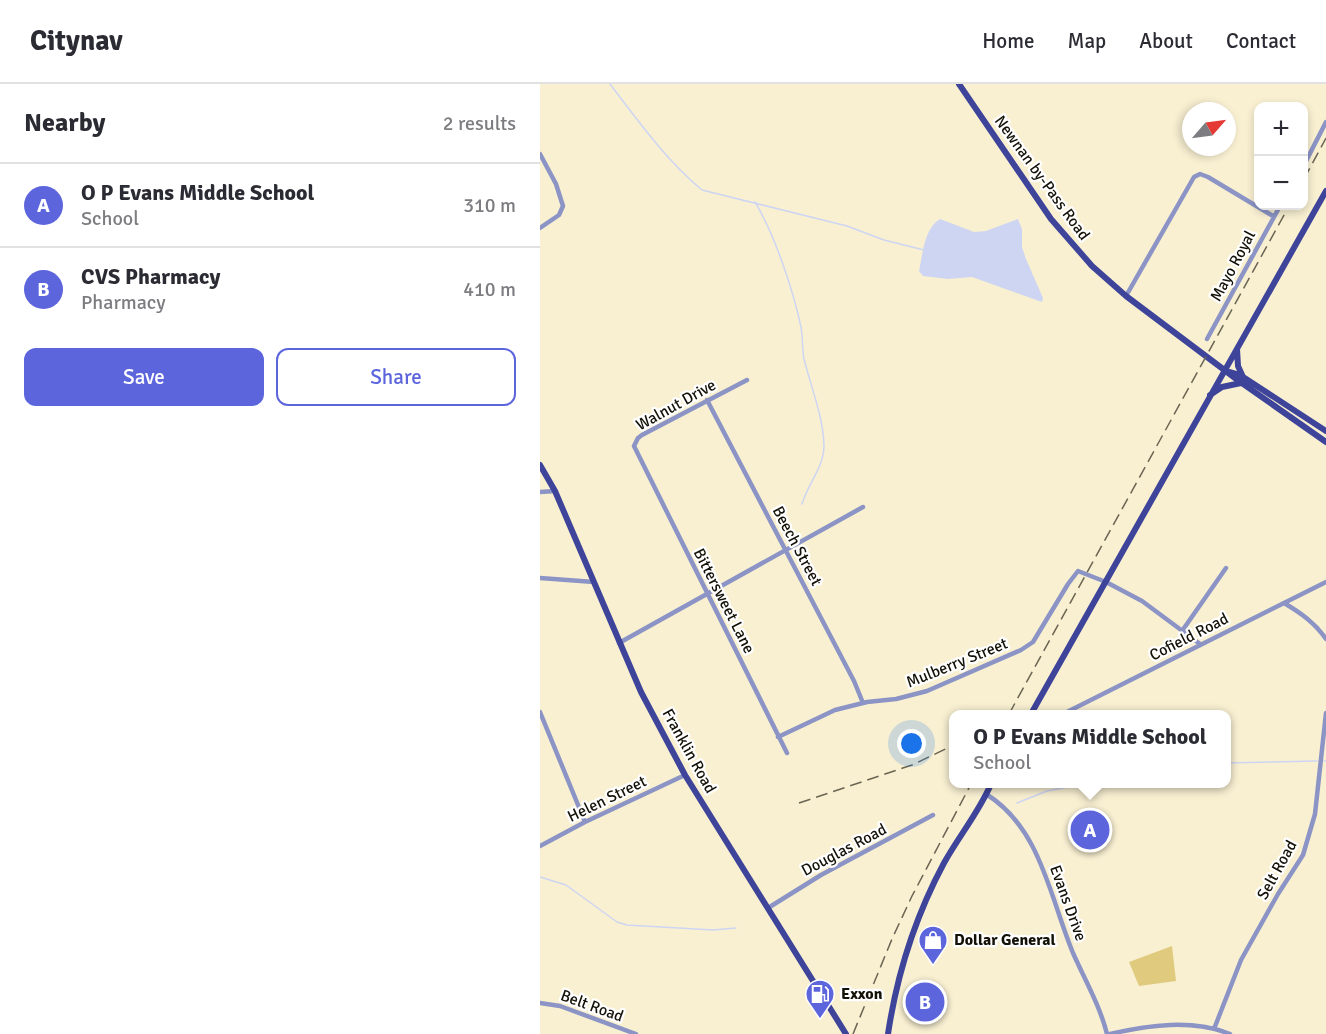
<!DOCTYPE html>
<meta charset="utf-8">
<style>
body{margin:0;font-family:Signika,sans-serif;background:#f2f2f3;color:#2b2b33}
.controls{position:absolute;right:18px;top:18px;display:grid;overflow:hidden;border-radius:12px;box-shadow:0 3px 9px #0003}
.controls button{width:54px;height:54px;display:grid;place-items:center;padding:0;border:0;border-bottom:2px solid #e1e1e2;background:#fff;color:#2b2b33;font:30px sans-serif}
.compass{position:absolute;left:642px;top:18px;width:54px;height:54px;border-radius:50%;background:#fff;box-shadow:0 3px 9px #0003;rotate:62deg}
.you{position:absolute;left:372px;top:660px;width:21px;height:21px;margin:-15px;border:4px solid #fff;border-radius:50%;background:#1a73e8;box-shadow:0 0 0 9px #1a73e833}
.badge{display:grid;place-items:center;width:39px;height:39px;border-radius:50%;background:#5d65dd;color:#fff;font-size:20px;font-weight:700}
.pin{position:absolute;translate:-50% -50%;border:3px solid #fff;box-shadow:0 2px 6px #0006}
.popup{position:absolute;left:409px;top:626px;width:282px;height:78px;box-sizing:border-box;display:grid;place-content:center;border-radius:12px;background:#fff;filter:drop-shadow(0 2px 4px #0005);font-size:20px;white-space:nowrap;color:#7c7c81}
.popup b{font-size:22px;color:#2b2b33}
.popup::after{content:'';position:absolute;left:50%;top:100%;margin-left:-12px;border:12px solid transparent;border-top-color:#fff}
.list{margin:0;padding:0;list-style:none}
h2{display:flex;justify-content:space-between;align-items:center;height:78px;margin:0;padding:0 24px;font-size:26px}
h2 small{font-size:20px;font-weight:400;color:#7c7c81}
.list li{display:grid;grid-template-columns:39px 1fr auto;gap:18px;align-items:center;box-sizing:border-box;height:84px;padding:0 24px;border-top:2px solid #e1e1e2}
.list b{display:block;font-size:22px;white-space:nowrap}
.list p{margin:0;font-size:20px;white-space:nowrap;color:#7c7c81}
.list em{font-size:20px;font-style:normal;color:#7c7c81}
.actions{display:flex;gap:12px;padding:18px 24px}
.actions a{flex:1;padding:14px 0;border:2px solid #5d65dd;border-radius:12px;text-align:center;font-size:21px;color:#5d65dd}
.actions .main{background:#5d65dd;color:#fff}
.map{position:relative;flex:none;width:786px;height:950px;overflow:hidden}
header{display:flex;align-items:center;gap:36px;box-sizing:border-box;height:84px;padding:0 30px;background:#fff;border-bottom:2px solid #e1e1e2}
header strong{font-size:28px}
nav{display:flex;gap:33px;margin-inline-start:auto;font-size:21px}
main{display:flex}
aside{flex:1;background:#fff}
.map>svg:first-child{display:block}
.green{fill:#e0ca7e}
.water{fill:#ced5f2}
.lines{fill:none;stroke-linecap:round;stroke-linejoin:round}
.stream{stroke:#ced5f2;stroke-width:1.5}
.minor{stroke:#8b94c5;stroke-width:4.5}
.major{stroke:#3e449a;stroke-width:6}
.rail{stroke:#6a6553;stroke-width:1.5;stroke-dasharray:12 6;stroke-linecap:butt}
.labels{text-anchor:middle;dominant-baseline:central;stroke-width:4.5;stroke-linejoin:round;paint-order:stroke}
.street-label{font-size:16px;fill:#141107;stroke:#fff}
.poi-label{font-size:16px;font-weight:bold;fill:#141107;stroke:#fff;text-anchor:start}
</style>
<header>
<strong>Citynav</strong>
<nav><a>Home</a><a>Map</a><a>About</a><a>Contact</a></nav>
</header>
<main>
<aside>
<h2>Nearby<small>2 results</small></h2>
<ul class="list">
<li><span class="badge">A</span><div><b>O P Evans Middle School</b><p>School</p></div><em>310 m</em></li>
<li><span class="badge">B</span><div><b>CVS Pharmacy</b><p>Pharmacy</p></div><em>410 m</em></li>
</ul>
<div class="actions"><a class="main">Save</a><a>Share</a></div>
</aside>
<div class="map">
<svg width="786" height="950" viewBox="0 0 786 950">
<rect width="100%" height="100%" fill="#f9f0d2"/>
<path class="green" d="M632,862L636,897L599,902L589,878Z"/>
<path class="water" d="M400,135L434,148L446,147L478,135L482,145V163L486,175L503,214L502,218L432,193L408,195L383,192L379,187C383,169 384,145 400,135Z"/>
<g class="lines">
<path class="stream" d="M70,0C98,37 127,77 162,106L307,142L344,156L384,166
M215,118C235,151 253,206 261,243C263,254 262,265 264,275C271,303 283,332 284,361C284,384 268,399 262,420
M784,677H786
M686,679L777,677
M477,719L507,707L528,703L571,700
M0,793L26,801L77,838L87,841L173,846L196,844"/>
<path class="minor" d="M0,70L16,100L23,122L19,131L0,144
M764,81L786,38
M586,212L654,93L660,90L668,93L733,132
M667,255L740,122
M207,296L102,351L98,354L94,362L247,669
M167,316L314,597L323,619
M0,408L15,407
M0,494L54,498
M744,519C761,529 775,539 786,555
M642,547L686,484
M79,559L323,423
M0,628L45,738
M523,630L786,498
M238,653L295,626L327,618L356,615L387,607L481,566L493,558L528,500L538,487L566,498L602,517L660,560
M446,710C501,744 510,814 533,869C545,896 560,922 567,950
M0,762L45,738L145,691
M228,824L281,791L393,731
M0,919L20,922L96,950
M674,945L701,876L738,810L763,771L775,730L786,629
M570,950C609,941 652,935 690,950"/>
<path class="major" d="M419,0L511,135L552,182L586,212L699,297L786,358
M697,265L698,282L703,293
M690,288L700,291L786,347
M670,311L682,303L701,299
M0,381L15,407L101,608L145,691L306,950
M491,630L786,107
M348,950C357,890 375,833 404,779C419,752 439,728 451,700"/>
<path class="rail" d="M764,95L786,54
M469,630L749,122
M259,719L372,681L414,661
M313,950L352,855L372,812L431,700"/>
</g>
<defs>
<g id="shop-pin" transform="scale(1.5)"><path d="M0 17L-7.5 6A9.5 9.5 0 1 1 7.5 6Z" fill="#5d65dd" stroke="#fff"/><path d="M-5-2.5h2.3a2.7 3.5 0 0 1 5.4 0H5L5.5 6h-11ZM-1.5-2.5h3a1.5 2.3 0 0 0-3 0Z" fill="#fff"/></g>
<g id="fuel-pin" transform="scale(1.5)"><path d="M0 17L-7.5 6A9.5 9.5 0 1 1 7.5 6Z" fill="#5d65dd" stroke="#fff"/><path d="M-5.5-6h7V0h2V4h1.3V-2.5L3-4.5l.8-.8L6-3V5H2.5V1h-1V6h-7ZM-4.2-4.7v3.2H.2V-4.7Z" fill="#fff"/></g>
</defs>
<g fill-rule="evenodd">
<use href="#shop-pin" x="393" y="856"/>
<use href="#fuel-pin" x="280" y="910"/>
</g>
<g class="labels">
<g class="street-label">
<text transform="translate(502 94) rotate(54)">Newnan by-Pass Road</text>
<text transform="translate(693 182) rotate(-62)">Mayo Royal</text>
<text transform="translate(136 321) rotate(-29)">Walnut Drive</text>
<text transform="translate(257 462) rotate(62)">Beech Street</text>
<text transform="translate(184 517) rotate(63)">Bittersweet Lane</text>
<text transform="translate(649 553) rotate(-27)">Cofield Road</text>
<text transform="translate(417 579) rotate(-22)">Mulberry Street</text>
<text transform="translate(149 667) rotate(61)">Franklin Road</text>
<text transform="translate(67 715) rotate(-26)">Helen Street</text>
<text transform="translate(304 766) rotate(-28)">Douglas Road</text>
<text transform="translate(737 786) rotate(-61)">Selt Road</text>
<text transform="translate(528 819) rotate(70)">Evans Drive</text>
<text transform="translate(52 922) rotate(20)">Belt Road</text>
</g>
<g class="poi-label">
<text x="414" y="856">Dollar General</text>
<text x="301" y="910">Exxon</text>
</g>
</g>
</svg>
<div class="controls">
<button>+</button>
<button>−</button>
</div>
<svg class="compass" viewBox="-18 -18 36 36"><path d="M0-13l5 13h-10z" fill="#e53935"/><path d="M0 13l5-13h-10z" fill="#7c7c81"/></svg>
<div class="you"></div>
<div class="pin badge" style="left:550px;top:746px">A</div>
<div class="popup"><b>O P Evans Middle School</b>School</div>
<div class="pin badge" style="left:385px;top:918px">B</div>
</div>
</main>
